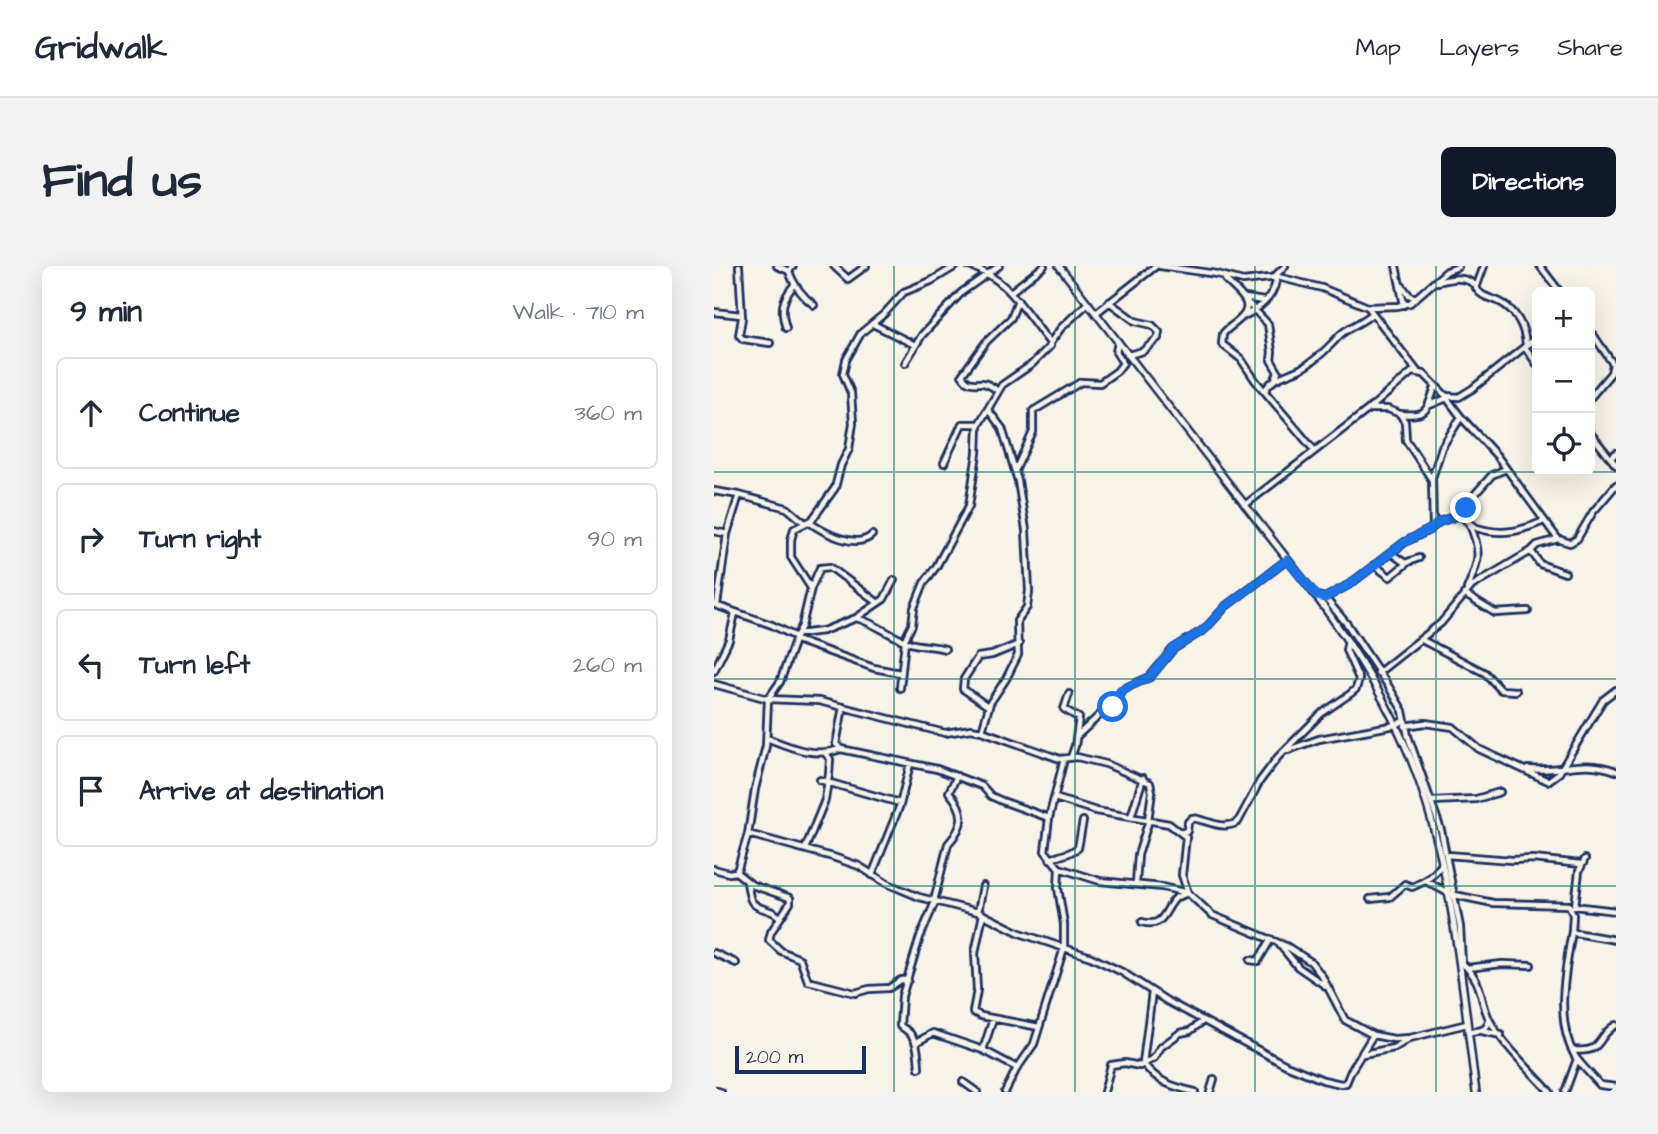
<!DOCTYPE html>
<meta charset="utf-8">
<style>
body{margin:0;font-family:"Architects Daughter",sans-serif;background:#f2f2f3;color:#1f2937}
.controls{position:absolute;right:21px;top:21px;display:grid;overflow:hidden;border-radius:10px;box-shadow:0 7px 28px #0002}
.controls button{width:63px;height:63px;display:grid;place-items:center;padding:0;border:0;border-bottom:2px solid #e0e1e3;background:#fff;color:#1f2937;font:35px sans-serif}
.scale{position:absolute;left:21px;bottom:18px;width:131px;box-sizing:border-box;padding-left:7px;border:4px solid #1b2f5e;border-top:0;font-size:19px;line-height:24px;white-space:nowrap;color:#1b2f5e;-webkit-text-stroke:5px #f7f3e8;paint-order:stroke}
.stop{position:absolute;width:21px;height:21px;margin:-16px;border:5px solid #1a73e8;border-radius:50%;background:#fff}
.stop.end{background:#1a73e8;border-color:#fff;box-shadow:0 2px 7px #0008}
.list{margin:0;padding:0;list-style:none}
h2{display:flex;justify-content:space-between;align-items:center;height:91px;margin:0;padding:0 28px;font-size:30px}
h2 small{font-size:23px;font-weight:400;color:#747a83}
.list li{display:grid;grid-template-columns:46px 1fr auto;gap:21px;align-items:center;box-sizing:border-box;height:112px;margin:0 14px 14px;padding:0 14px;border:2px solid #e0e1e3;border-radius:10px}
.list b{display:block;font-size:26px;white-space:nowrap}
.list em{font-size:23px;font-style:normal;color:#747a83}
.icon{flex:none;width:38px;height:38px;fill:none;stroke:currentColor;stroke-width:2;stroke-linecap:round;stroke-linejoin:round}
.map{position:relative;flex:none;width:902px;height:826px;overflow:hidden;border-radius:10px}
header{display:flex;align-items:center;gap:42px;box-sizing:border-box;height:98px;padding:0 35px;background:#fff;border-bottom:2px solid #e0e1e3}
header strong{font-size:33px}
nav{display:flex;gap:38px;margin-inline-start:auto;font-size:24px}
.intro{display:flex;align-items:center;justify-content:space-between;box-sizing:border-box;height:168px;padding:0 42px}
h1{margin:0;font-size:49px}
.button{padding:18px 32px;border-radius:10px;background:#111827;color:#fff;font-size:24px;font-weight:700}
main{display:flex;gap:42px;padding:0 42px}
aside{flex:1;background:#fff;border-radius:10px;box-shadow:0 7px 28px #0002}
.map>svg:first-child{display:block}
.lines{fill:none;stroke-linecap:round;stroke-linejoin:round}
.minor-casing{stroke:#1b2f5e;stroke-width:10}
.secondary-casing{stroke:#1b2f5e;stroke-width:10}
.minor{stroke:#f7f3e8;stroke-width:4.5}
.secondary{stroke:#f7f3e8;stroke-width:5}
.route{stroke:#1a73e8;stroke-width:9}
.grid{fill:none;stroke:#0f766e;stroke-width:2;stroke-opacity:0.55}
</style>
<header>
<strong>Gridwalk</strong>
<nav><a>Map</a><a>Layers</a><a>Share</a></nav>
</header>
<div class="intro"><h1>Find us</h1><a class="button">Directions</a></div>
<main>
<aside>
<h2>9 min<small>Walk · 710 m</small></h2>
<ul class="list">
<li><svg class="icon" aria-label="ahead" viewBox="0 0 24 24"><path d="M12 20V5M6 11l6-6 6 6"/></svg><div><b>Continue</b></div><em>360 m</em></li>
<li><svg class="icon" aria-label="right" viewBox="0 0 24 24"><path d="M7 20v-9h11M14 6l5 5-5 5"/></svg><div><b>Turn right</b></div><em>90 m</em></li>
<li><svg class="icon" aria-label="left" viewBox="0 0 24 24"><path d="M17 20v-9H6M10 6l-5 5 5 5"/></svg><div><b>Turn left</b></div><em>260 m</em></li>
<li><svg class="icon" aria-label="arrive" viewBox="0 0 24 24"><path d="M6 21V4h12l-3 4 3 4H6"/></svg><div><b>Arrive at destination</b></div></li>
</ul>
</aside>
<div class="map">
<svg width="902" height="826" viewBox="0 0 902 826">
<rect width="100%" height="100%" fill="#f7f3e8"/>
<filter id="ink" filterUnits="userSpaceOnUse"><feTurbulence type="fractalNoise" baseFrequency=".0143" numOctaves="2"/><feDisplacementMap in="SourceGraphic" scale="14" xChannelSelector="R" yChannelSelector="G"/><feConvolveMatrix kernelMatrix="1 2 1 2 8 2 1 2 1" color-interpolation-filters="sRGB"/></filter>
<g filter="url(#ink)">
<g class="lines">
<g class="minor-casing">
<path id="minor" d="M25,0L28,52L25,69L29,73L56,77
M63,0L75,5
M79,0L75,5C79,18 89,31 100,39
M120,0L134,13L152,0
M446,0L503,8L529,15L564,11L608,22L654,41L684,40L696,37L733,5L744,1
M682,0L690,39
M770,0L762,22C768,32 776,31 786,36C802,44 811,62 812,79
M826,0L846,26
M511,13C521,25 544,37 526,53C520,59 513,62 509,68L508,78L527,93L541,114L600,184
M723,16C737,13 750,9 761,19
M688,20L695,29L702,32
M298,25L330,0
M531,32L550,35
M395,36L421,55L438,59L445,66L444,72L429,85L414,89
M533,36L554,58L558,86L557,94L564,106L561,113
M654,41L703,105
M0,46L27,49
M382,47L442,0
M528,51C544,44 559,32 562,15L560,11L571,0
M159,58L201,79
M72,62C66,43 68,33 81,18
M876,64L899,98L897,107L876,132
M336,77L347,62L374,37
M811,81L823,98
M191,97L208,69L248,26L285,0
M284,125C280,122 274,117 268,117C259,117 254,119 248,109L272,76L297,52L304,34
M551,125C557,111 575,109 588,102C601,95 616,80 626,69C633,62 649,56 658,48
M732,131L747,151L783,190L844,273L856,277L863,273L879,246L902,219
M716,139L733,132
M655,143H674L686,148L691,156L692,174L718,214
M687,148C715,151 713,143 721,121
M876,167L902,199
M897,192L902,187
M230,197L248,158H265L288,119L317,99L336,80V77C311,47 295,12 255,0
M301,205L319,166V145L367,116L386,117L403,105L409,97L402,86L404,76
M0,225L25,229L73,242L91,257
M531,239L655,143L698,106L710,108L732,130L745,131L758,123L823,71
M745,249C751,252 756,259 763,262C788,270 807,265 830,255
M95,256C110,267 143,284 158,269
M719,261L718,212L728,181L747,151
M0,265L13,268
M817,285L826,298L851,307
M677,287L691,297L705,292
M660,299L676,311L693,297
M97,322L106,302L116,301L163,336
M753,323C765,295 768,287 756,259
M750,328L781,347L814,345
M602,330L611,332L633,358L675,421L689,445L694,470L727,564L746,661L748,698
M611,332L636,318L691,276L715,264L725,256L745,249L755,239L762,227L778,209L792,203
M1,339L58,359L82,371
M3,339L13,268L25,229
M142,352L170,333L180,314
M84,368L109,365L142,352C161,357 175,369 193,376C207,381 218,379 231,383
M82,374L160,402L186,407
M708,374L771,407L787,424L802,425
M190,375L198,359L200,342L210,317L222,301L255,240L263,187L264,159
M0,405L15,374L21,347
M664,407L727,357L758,320L817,285L823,279L844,273
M0,418L54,433L105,435L231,467L257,463L268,465L346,493L363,491L392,498L436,517L438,526L434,554
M186,422L191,375
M355,428L350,443L365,452L361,480L357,491
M275,441L249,423L250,413L264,391L278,389L305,378
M691,460L711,457L739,461L765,483L834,515L845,507L889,434L902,424
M268,465L276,437L292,413L304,389L303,355L313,341L315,325L312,264L304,215L288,162L275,145
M363,470L390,445L403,439L407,424L436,411L459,383L491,363L512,340L573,294
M53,472C78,482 100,492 127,483L223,503L268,520L277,530L288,535L335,552
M127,483L122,478L129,441
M574,484L605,473L682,459L689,455
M112,488L116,493L115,508
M814,503C849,507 865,492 902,505
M106,514L186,537
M341,532L382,545L455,558L472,571L468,609L474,627L498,649L572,680L597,696L608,710L631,754L659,769L680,773L696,772L753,758
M718,535L762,533L786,526
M417,551L429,512
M469,566L473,565L474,556L478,552C494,554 508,565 524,556L546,515L564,491L607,448L636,428L642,423L645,413L632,384L634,375
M34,568L119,591L145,600L172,617L205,631L264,646L306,667L377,691L408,706L453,735L572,799L609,814L627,818L632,817L637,805L659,769
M91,583L111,534L115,508
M733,589L798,594L819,593L867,598
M336,593L355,587L364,582L369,555
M345,602L386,615L448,621L474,627C473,627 464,631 463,631C450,641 452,663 428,656
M0,603L15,607L22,606L24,602L34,568L41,523L52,480L54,433L66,416L82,371L88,360L97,322L77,291V274L80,263L98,254L121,222L127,199L135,183L139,157L137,127L129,108L132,94L147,67L170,48L190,26L217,15L242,0
M22,606L38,619L76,632V637L57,666L55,674L67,685L86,693L94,715L141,727L155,723L175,722L187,714H194
M158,609L186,539L196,498
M712,615L736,628L779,637L855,639L859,649L858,665L861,667L902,674
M33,616C34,621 35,630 37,634C42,645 60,642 66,652
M422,618L424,589L435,554
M656,633L676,631L691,618L698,621C712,615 720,610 728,598
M220,635L234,578C251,559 252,546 235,526L243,510
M860,640L902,645
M861,640L865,605L871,593
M264,646L269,620
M269,648L261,687L263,724L259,746L267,750L325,761
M858,665C852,703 840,754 861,790C865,797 880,812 886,819L902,821
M566,679L584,701L613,721
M0,687L22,697
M536,694L544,695L557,673
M748,697C771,718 764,731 776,755C789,779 818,806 836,826
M753,702L788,698L817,699
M438,726L429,797C443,816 459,821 481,826
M279,753L269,784L303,802
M768,765L787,769
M754,766C764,765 773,766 775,754
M203,776L219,767L269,784
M859,784C891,788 881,770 902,759
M649,788L680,782L696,772
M205,802C204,784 204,769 186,760L188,730L206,671L221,636
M249,816L263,826
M0,824L7,826
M291,826L302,804L320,778L350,682V658L344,622L345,602L331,585L335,552L350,493
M390,826L397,799L411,797L426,800L440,792L447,781L466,767L476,765L489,755
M496,826L500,813
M851,826L863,793"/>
</g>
<g class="secondary-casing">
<path id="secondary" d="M345,0L602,330C639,380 673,433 696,491C739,597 747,714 762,826"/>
</g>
<use href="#minor" class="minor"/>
<use href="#secondary" class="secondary"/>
</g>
</g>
<g class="lines" filter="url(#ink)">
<path class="route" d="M399,441L403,439L407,424L436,411L459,383L491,363L512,340L573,294L603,330L611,332L636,318L691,276L715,264L725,256L743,250L752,242"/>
</g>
<path class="grid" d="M180,0V826M361,0V826M541,0V826M722,0V826M0,206H902M0,413H902M0,620H902"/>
</svg>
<div class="controls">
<button>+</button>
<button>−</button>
<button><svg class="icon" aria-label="locate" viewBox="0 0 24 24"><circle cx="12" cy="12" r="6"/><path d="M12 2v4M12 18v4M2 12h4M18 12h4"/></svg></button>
</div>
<div class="scale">200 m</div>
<div class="stop" style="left:399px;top:441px"></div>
<div class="stop end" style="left:752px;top:242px"></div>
</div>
</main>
